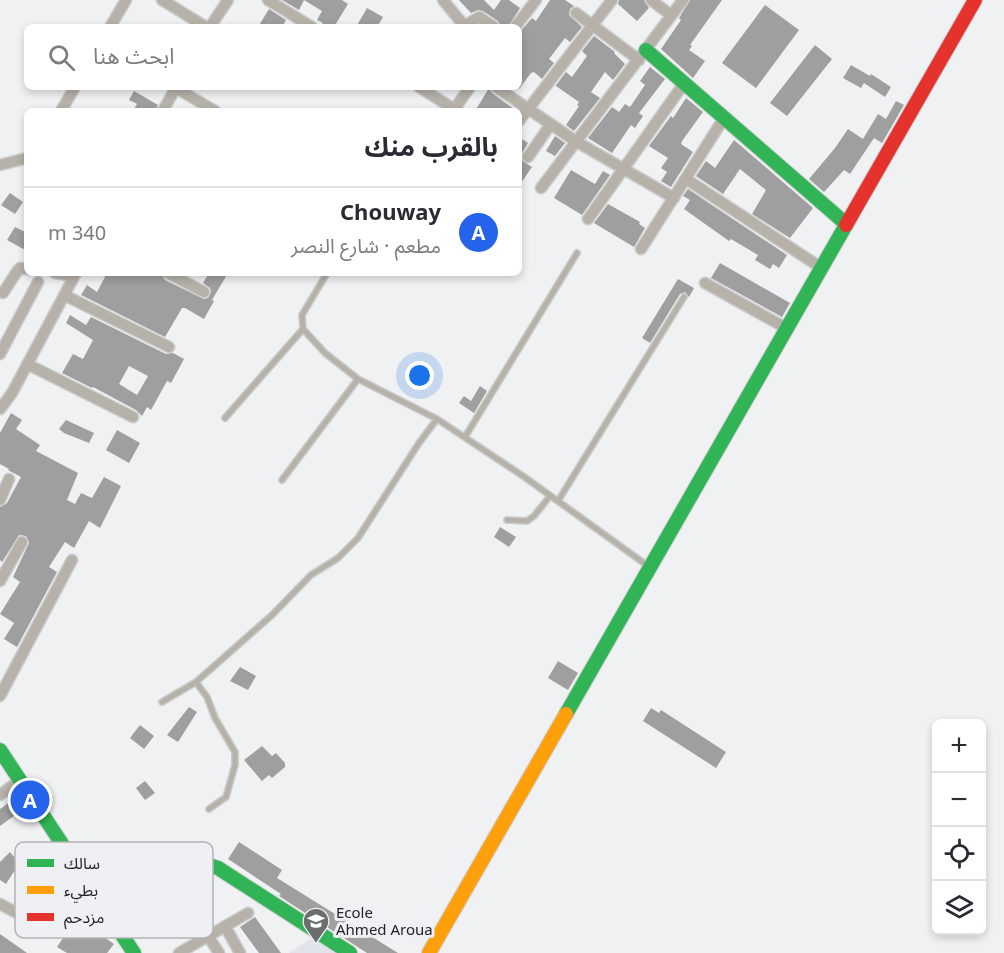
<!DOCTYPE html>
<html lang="ar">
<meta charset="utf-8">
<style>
body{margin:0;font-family:"Noto Sans","Noto Sans Arabic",sans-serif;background:#f7f7f7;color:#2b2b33;direction:rtl}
.controls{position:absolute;right:18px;bottom:18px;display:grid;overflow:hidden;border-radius:9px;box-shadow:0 3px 9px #0003}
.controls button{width:54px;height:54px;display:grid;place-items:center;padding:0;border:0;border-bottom:2px solid #e1e1e2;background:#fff;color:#2b2b33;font:30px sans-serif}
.you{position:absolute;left:420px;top:376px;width:21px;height:21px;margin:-15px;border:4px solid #fff;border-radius:50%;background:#1a73e8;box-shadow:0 0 0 9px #1a73e833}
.badge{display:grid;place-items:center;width:39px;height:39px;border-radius:50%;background:#2563eb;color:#fff;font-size:20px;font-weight:700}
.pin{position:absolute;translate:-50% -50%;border:3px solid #fff;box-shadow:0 2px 6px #0006}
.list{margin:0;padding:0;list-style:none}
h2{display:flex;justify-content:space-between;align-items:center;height:78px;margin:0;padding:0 24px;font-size:26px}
h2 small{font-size:20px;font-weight:400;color:#7c7c81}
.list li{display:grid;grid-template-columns:39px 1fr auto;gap:18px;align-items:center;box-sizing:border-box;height:90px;padding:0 24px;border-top:2px solid #e1e1e2}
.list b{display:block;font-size:22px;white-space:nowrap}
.list p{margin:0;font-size:20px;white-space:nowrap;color:#7c7c81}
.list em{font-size:20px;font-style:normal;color:#7c7c81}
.icon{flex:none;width:33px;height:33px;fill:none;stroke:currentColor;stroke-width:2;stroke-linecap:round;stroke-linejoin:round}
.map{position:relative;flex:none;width:1004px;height:953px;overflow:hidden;direction:ltr}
.search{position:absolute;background:#fff;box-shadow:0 3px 9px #0003;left:24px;top:24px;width:498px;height:66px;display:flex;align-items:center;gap:15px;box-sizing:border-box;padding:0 21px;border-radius:9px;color:#7c7c81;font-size:22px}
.panel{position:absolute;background:#fff;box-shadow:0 3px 9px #0003;left:24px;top:108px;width:498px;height:168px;border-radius:9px;direction:rtl}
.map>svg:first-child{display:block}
.built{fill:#e2e4eb}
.building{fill:#9f9fa0;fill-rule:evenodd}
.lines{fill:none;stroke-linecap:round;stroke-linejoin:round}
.lane-casing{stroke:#cbcccd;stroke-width:8}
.street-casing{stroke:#cbcccd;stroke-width:13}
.fast-casing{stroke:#cbcccd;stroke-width:16}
.slow-casing{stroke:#cbcccd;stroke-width:16}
.jam-casing{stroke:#cbcccd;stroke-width:16}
.lane{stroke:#b6b1a9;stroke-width:5}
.street{stroke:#b6b1a9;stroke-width:10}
.fast{stroke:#30b455;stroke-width:14}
.slow{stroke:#ff9f0a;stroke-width:14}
.jam{stroke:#e5322d;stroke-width:14}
.labels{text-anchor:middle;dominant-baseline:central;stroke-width:6;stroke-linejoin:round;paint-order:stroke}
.poi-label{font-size:15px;fill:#242425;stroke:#eff0f3;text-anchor:start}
.key{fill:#eff0f3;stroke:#b2b3b5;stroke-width:1.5}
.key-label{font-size:16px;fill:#242425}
</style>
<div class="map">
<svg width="1004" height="953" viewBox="0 0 1004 953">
<rect width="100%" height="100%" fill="#f0f1f2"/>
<path class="built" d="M315,936L343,953H289Z"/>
<path class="building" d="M282,0H342L348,4L334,27H319L323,23L317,20L322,11L304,0L299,10Z
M459,0H484L494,10L501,0H509L520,8L508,27H501L498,21L483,11L478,10L471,13Z
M550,0H565L574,6L570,9L569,15L582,27L570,42L565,38L549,59L554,63L542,79L534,72L531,73L519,89V33L532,18L536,21Z
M619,0H644L649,8L637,21L618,4Z
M690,0H722L690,45L692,46L689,50L705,61L693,78L661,49L681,20L679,18Z
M765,5L799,30L756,88L722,63Z
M367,8L383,17L377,27H356Z
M269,9L286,20L282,27H258Z
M594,36L615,52L614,53L625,64L613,80L605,72L591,92L600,98L574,131L566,125L579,106L577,105L579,102L556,86L554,88L566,72L572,77L587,56L582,51Z
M815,45L832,59L787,116L770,103Z
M851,65L870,76L871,74L891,87L885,97L864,83L861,88L843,78Z
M650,67L665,79L639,113L643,116L635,128L631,125L612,153L588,138L612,107L619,112L625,104L630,107L645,85L640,81Z
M489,88L492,93L517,111H475Z
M134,91L158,105L155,111H133L137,104L129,100Z
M686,98L703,112L682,141L681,144L693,152L671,187L661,181L667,172L661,168L668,158L649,146L671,116L673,118Z
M896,101L904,105L882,143L874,138L850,174L844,170L824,192L809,179L835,148L848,129L863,139L878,114L886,119Z
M555,136L565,143L555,156L546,151Z
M519,137L528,143L522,153L521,160L532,167L519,186Z
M734,140L813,208L790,238L752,214L766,190L740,169L723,194L696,176L706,161L715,168Z
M571,170L595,184L603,171L610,175L582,215L554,198Z
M688,189L787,255L779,268L773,264L770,269L755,260L758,255L731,239L729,241L684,209L690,200L683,196Z
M10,193L23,202L15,214L1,205Z
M608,204L640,222L639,224L645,228L634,247L594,223Z
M15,227L27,233V251L7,240Z
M720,263L790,303L782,317L711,278Z
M107,273H161L165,280L204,299L208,298L211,292L210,288L203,283L209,273H228L212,300L214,301L204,319L185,308H182L165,337L81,295L87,285L97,292Z
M678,279L694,288L689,297L685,292L680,294L650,343L642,338Z
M70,315L86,325L91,317L166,354L173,353L184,359L171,383L167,381L151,410L147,407L142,416L136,410L93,387L92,388L62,373L73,354L83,359L93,340L66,323ZM129,366L148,376L137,395L119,384Z
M480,386L487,391L474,413L459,403L464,396L471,401Z
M11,413L22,420L16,429L40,445L36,451L78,473L67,500L75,504L81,493L92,498L104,477L121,486L100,528L89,521L74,548L65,542L49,567L57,572L17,647L4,639L14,623L0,614L20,582L13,577L29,543L26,536L19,535L2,562L0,560V507L7,503L21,477L8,470L9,469L0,464V433Z
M66,420L94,433L89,443L64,433L59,429Z
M117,430L140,443L129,463L106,450Z
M500,527L516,537L509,547L494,537Z
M558,661L578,673L568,690L548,678Z
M240,667L256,676L248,690L230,681Z
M189,707L197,712L178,742L167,735Z
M651,708L659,713L661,710L726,752L716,768L643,721Z
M140,725L154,736L144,749L130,738Z
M262,746L272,756L276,753L285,763V767L272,778L269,775L262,781L244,760Z
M145,781L155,793L145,800L136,788Z
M10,802L18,813L0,826V809Z
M239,842L282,870L277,878L398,953H367L279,896L281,894L228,859Z
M10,852L22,866L13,873L6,884L0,880V862Z
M34,880L43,886L38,892L53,902L58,895L102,926L98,933L114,944L107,953H67L57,947L65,935L14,903L19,897L21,898Z
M255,917L281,953H259L240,927Z
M0,934L27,953H0Z"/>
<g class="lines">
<g class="lane-casing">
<path id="lane" d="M327,273L302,315L303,329L325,353L358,379L437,419L523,476L648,566
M225,418L303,329
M465,437L577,253
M282,480L358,379
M558,501L684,297
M507,520L527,521L534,516L550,496
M196,682L207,697L215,718L235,752V765L226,797L209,809
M162,702L196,682L272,615L311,575L338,558L358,538L419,443L437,419"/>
</g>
<g class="street-casing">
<path id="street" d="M162,0L206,27
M268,0L312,27
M443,0L462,23L466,25L479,17L494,27
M651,0L671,15
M576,13L639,60
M110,27L126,0
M210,27L228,0
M515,27L536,0
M419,87L454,109
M496,87L577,142L674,198
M176,88L215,111
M61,111L75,87
M163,111L176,87
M453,111L470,87
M519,121L612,0
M528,157L551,124
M0,165L27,158
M686,179L820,267
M541,188L683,0
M588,219L685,82
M641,249L724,118
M55,273L74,276
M168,273L204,292
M705,283L786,328
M3,293L18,270L20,268L27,269
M64,295L169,347
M0,354L38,282
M27,364L133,417
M0,409L12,393L76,273
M0,500L9,479
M0,581L22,542
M0,696L72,560
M0,795L20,780
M0,904L15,912
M225,926L240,953
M208,936L219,953
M179,953L248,913"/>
</g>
<g class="fast-casing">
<path id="fast" d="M646,50L845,223
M566,714L846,225
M0,750L134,953
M116,926L206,864L218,868L350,953"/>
</g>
<g class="slow-casing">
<path id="slow" d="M429,953L566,714"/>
</g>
<g class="jam-casing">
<path id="jam" d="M846,225L975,0"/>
</g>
<use href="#lane" class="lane"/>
<use href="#street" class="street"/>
<use href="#fast" class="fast"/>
<use href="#slow" class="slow"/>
<use href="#jam" class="jam"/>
</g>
<defs>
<g id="school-pin" transform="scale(1.35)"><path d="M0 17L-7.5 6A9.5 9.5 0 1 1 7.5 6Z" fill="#6b6c6d" stroke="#eff0f3"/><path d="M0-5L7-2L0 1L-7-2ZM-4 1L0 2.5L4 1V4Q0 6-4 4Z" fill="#fff"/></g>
</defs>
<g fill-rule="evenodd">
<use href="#school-pin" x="316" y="921"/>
</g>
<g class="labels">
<g class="poi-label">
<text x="336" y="912">Ecole<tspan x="336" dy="17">Ahmed Aroua</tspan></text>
</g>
</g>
<rect x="15" y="842" width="198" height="96" rx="9" class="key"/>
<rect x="27" y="859" width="27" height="8" fill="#30b455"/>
<rect x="27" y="886" width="27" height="8" fill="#ff9f0a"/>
<rect x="27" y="913" width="27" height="8" fill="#e5322d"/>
<g class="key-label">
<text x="64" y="869">سالك</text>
<text x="64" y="896">بطيء</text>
<text x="64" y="923">مزدحم</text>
</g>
</svg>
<div class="controls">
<button>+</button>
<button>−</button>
<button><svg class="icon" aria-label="locate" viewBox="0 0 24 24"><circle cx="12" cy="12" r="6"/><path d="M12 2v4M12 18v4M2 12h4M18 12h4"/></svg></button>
<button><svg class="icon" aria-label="layers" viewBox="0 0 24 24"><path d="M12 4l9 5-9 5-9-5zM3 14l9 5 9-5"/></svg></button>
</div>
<div class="you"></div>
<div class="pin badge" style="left:30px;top:800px">A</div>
<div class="search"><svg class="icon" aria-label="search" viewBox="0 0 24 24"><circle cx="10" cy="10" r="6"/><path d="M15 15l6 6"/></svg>ابحث هنا</div>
<section class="panel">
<h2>بالقرب منك<small></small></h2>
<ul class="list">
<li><span class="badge">A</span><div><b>Chouway</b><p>مطعم · شارع النصر</p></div><em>340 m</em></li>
</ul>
</section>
</div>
